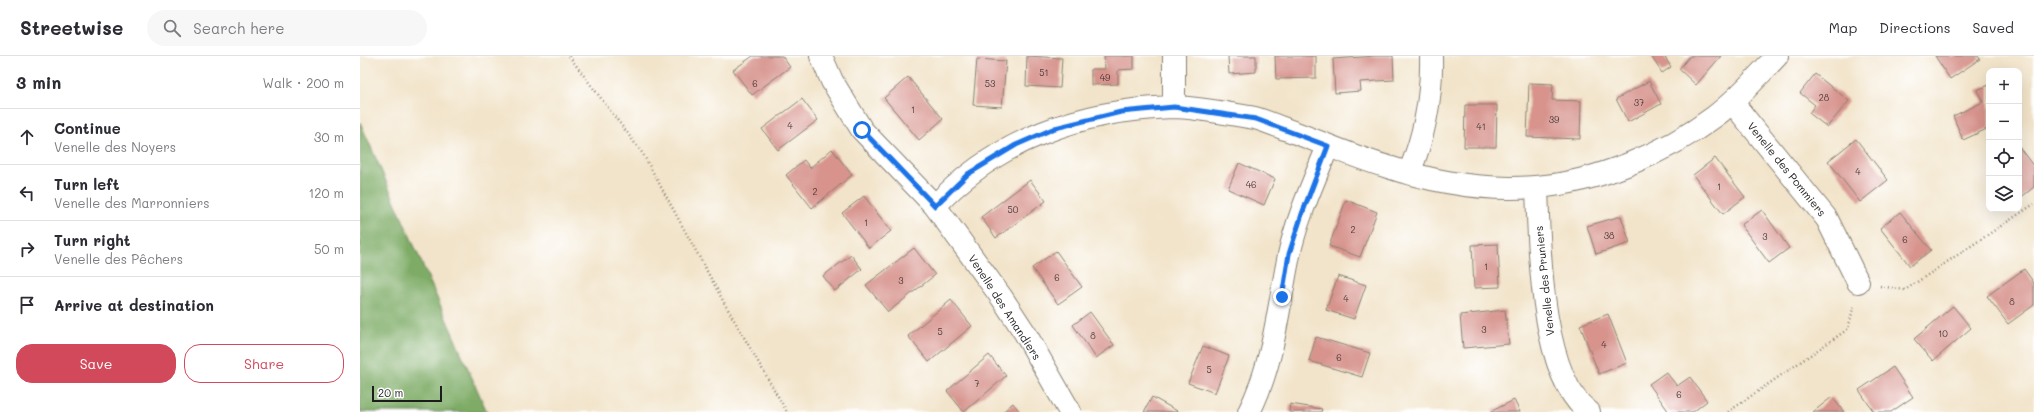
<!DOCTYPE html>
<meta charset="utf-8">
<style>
body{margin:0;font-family:Mali,sans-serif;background:#f7f7f7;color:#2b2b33}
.controls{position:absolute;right:12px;top:12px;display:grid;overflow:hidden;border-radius:8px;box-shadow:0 4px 16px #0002}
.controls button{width:36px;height:36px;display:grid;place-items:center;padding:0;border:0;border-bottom:1px solid #e1e1e2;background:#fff;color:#2b2b33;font:20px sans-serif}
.scale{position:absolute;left:12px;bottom:10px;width:70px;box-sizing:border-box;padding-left:4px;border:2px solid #1c1c1c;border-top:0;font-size:11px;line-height:14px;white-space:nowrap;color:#1c1c1c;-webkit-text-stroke:3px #fff;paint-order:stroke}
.stop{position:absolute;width:12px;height:12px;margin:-9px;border:3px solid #1a73e8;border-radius:50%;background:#fff}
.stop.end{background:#1a73e8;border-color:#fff;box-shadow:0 1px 4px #0008}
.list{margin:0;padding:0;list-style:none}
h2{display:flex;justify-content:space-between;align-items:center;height:52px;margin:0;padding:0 16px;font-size:17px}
h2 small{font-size:13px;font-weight:400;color:#7c7c81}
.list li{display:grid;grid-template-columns:26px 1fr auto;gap:12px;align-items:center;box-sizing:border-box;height:56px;padding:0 16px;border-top:1px solid #e1e1e2}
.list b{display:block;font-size:15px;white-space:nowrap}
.list p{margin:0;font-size:13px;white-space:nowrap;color:#7c7c81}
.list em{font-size:13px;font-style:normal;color:#7c7c81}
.actions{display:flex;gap:8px;padding:12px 16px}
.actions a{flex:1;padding:9px 0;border:1px solid #d1495b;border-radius:16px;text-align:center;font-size:14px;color:#d1495b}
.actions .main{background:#d1495b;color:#fff}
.icon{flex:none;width:22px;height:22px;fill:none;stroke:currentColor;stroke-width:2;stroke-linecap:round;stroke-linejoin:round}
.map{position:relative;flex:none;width:1674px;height:356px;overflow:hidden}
header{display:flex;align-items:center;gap:24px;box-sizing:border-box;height:56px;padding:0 20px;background:#fff;border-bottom:1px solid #e1e1e2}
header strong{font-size:19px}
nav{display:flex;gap:22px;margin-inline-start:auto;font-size:14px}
.search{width:280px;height:36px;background:#f7f7f7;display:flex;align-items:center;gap:10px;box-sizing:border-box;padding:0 14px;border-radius:22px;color:#7c7c81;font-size:15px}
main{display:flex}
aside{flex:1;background:#fff}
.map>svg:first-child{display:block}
.forest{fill:#7eac66;stroke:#4d6441}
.building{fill:#d7938c}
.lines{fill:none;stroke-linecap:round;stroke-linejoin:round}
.street-casing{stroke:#878073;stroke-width:24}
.path{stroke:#878073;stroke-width:2.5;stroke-dasharray:1 3;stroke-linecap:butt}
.street{stroke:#fff;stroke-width:22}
.route{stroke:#1a73e8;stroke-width:5}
.labels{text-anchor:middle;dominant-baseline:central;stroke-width:3;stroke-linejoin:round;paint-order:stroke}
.number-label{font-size:9px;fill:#4b3a38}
.street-label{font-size:11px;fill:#1c1c1c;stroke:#fff}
</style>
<header>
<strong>Streetwise</strong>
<div class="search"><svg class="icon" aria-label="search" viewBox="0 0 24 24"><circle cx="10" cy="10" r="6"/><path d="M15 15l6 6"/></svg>Search here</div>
<nav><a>Map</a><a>Directions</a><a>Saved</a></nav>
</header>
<main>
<aside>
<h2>3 min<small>Walk · 200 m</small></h2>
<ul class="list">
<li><svg class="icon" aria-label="ahead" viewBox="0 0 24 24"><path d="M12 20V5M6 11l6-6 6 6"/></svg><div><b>Continue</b><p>Venelle des Noyers</p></div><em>30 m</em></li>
<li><svg class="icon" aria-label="left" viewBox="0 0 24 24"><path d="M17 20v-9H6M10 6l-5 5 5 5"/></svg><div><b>Turn left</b><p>Venelle des Marronniers</p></div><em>120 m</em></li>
<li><svg class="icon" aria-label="right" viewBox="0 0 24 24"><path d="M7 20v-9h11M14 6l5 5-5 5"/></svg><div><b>Turn right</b><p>Venelle des Pêchers</p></div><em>50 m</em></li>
<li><svg class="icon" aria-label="arrive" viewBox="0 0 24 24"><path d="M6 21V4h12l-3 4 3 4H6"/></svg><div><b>Arrive at destination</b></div></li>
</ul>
<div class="actions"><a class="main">Save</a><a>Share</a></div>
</aside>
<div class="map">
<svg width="1674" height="356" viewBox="0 0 1674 356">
<rect width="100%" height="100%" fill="#fff"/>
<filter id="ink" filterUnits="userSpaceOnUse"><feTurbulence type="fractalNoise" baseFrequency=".025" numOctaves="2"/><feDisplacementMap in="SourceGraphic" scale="8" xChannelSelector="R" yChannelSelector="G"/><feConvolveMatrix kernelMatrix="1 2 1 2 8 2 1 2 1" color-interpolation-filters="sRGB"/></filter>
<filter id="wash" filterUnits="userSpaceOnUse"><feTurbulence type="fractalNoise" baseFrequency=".012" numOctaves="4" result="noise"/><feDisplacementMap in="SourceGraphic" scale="16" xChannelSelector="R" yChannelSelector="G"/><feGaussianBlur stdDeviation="0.9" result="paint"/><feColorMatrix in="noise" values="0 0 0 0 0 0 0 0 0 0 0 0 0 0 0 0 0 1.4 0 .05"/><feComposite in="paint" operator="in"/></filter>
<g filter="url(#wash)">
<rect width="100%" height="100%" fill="#f2e4ca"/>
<path class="forest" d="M0,66L127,356H0Z"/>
<g id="blocks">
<path class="building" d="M393,0H422L430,11L392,39L373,14Z
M667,0L702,2L700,32L666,30Z
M744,0H774V13L758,14V28L731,29V13H745Z
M868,0H896V16L869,18Z
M915,0H956V22L916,23Z
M1016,0H1033L1034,24L1000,26L1001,35L975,37L973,3Z
M1291,0H1304L1311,11L1302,17Z
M1330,0H1361L1336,29L1319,13Z
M1575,0H1618L1620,3L1590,23Z
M617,3L646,5L642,51L613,49Z
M1455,18L1489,45L1467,71L1449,57L1455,49L1440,37Z
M548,21L583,63L559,84L524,42Z
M1289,25L1301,48L1268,66L1256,43Z
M1169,27L1193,28L1192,44L1221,45L1220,83L1167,81Z
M1629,29V72L1603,84L1593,60L1623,46L1617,34Z
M442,43L458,64L418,94L402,73Z
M1105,49H1137L1136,91H1104Z
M1496,83L1528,124L1500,146L1468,105Z
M1659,91L1674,111V131L1659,143Z
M472,93L492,119L452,152L426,119L444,104L450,112Z
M1355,102L1385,141L1363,158L1333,119Z
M879,107L915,123L904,149L868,133Z
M670,124L686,145L636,182L621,161Z
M504,140L531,175L509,192L482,157Z
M986,144L1017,156L1000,201L969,190Z
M1402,154L1429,192L1409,207L1381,169Z
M1540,156L1571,194L1550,210L1520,172Z
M1261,160L1270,187L1236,198L1227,170Z
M1138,188L1140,231L1114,232L1112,189Z
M554,192L575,219L528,256L506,229Z
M696,195L722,231L698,248L672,212Z
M491,199L502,213L475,235L463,220Z
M1664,213L1674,227V249L1648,268L1627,240Z
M978,220L1006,229L994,263L966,254Z
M591,244L612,270L569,306L548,280Z
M1593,250L1611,272L1573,305L1554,283Z
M1145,254L1149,288L1103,292L1100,259Z
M730,256L754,289L736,302L713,269Z
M1248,258L1267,307L1239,318L1220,269Z
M956,281L1010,297L1002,321L949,305Z
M843,290L869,300L855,337L828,327Z
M629,299L646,320L604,356L587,335Z
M1533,311L1553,341L1531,356H1514L1499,334Z
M1306,316L1317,330L1330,321L1347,345L1333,356H1309L1289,328Z
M792,341L819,356H784Z
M1472,341L1484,356H1453Z
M1154,344L1160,356H1130Z
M653,347L660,356H643Z
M930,348L962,353L961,356H929Z"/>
</g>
</g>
<g filter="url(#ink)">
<use href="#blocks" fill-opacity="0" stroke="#878073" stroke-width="1"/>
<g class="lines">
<g class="street-casing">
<path id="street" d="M461,0L472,25L502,74L575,150L642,242L665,277L710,356
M814,0V51
M1372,46L1467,163L1498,226
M1049,117C1064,81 1072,39 1071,0
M1177,131C1179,187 1180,321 1229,356
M575,150C637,83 723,54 812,51C835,51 871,58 895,62C905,65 915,69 925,73C959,85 991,100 1025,110C1073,126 1124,135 1175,131C1235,127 1306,97 1354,61C1377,44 1397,21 1417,0
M889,356C914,307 918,252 929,199C937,162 954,125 968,90"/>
</g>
<path class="path" d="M209,0L283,98L366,250L427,356
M1520,230L1545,234L1674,148
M1368,356L1488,273L1494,249"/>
<use href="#street" class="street"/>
</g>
</g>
<g class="lines" filter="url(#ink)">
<path class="route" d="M502,74L575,150L608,118L656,89L695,72L761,56L814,51L896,63L968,90L942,158L929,198L922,241"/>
</g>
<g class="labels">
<g class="number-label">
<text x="684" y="16">51</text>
<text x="745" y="21">49</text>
<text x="395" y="27">6</text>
<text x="630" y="27">53</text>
<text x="1464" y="41">28</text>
<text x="1279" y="46">37</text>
<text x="553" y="53">1</text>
<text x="1194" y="63">39</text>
<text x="430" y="69">4</text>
<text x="1121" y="70">41</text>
<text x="1498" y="115">4</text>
<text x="891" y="128">46</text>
<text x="1359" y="130">1</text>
<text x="455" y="135">2</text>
<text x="653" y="153">50</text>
<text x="506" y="166">1</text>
<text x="993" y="173">2</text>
<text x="1249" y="179">38</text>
<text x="1405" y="180">3</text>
<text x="1545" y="183">6</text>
<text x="1126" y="210">1</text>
<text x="697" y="221">6</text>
<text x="541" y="224">3</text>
<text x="986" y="242">4</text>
<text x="1652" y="245">8</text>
<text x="1124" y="273">3</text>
<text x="580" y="275">5</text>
<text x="1583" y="277">10</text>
<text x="733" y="279">8</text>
<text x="1244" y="288">4</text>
<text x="979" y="301">6</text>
<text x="849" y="313">5</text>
<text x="617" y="327">7</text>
<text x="1319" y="338">6</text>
</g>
<g class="street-label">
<text transform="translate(1427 113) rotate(51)">Venelle des Pommiers</text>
<text transform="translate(1184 225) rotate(-96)">Venelle des Pruniers</text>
<text transform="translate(645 251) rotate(57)">Venelle des Amandiers</text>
</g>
</g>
</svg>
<div class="controls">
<button>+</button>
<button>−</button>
<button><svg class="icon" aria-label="locate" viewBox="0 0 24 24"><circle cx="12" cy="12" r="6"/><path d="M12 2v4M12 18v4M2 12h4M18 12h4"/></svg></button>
<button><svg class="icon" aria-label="layers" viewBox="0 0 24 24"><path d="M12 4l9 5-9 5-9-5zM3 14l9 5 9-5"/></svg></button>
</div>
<div class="scale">20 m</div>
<div class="stop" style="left:502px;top:74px"></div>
<div class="stop end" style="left:922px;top:241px"></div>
</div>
</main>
